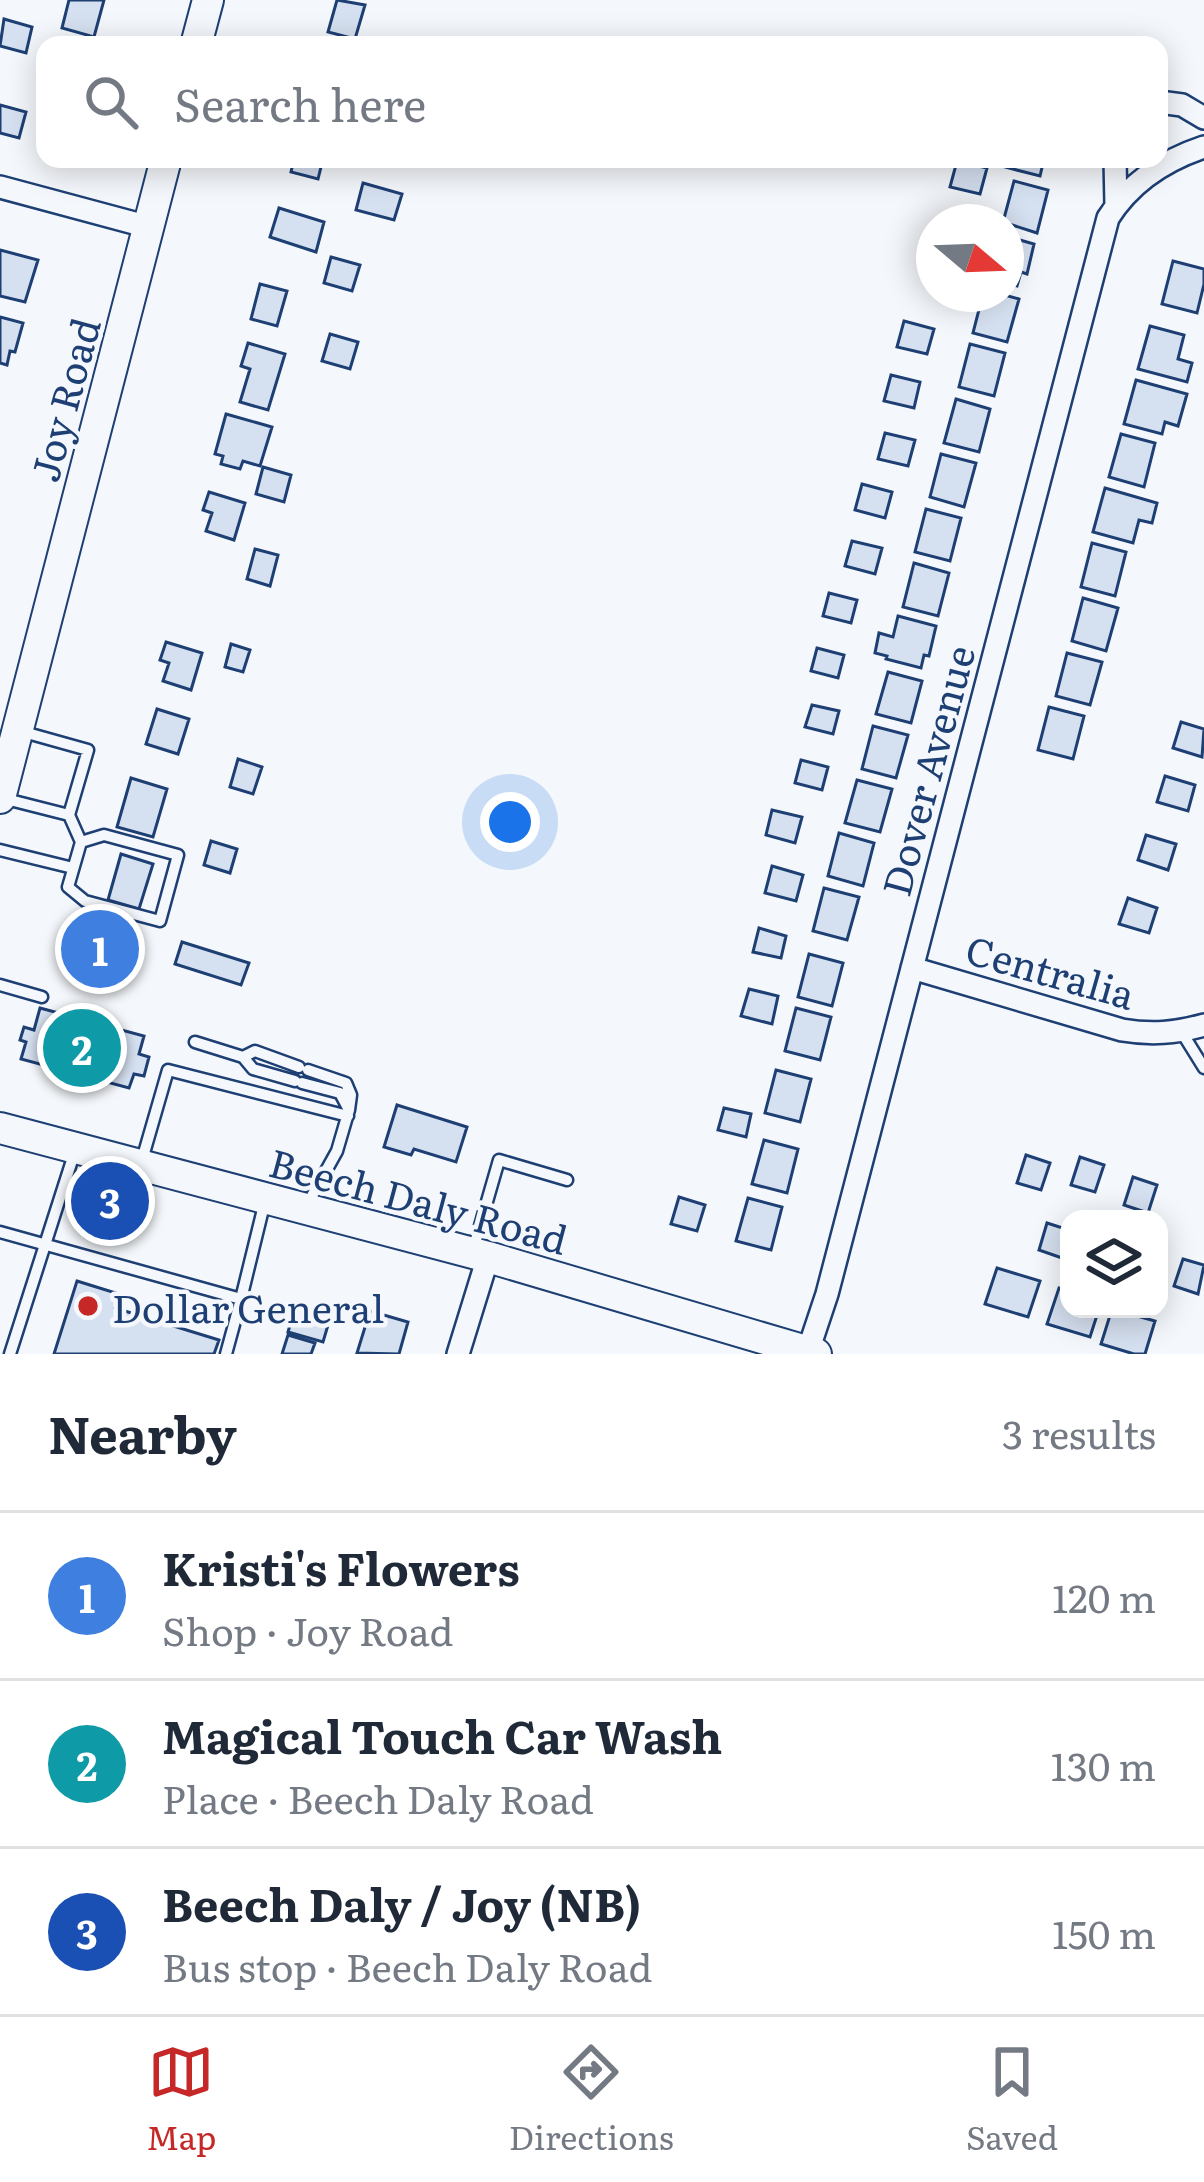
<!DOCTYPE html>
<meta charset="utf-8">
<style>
body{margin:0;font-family:Literata,serif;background:#f2f2f3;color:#1f2937}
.controls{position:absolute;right:36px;bottom:36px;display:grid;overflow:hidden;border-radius:24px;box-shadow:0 6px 30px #0003}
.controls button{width:108px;height:108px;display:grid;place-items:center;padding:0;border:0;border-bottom:3px solid #e0e1e3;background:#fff;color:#1f2937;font:60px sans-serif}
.compass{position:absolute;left:916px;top:204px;width:108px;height:108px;border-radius:50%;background:#fff;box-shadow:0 6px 30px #0003;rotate:109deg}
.you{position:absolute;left:510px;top:822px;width:42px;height:42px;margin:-30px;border:9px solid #fff;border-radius:50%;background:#1a73e8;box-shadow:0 0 0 18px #1a73e833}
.badge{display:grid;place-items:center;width:78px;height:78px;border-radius:50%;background:#c62828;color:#fff;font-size:39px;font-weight:700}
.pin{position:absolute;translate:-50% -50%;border:6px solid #fff;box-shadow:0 3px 12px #0006}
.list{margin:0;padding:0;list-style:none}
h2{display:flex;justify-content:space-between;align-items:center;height:156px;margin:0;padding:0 48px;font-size:51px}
h2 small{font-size:39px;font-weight:400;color:#747a83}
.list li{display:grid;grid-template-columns:78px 1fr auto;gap:36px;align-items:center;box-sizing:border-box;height:168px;padding:0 48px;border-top:3px solid #e0e1e3}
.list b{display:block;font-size:45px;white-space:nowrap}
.list p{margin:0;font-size:39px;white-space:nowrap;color:#747a83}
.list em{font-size:39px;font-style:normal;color:#747a83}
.icon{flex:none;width:66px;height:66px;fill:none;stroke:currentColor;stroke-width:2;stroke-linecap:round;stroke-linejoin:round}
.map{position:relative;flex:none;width:1204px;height:1354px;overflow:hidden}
.search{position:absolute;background:#fff;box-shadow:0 6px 30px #0003;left:36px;right:36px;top:36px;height:132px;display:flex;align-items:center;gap:30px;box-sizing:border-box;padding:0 42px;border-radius:24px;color:#747a83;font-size:45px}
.sheet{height:660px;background:#fff}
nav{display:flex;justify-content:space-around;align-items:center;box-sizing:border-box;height:168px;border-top:3px solid #e0e1e3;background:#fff;font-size:33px;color:#747a83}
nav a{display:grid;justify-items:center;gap:6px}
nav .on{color:#c62828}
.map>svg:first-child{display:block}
.building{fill:#d5e0f0;stroke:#1d3f73;stroke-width:3}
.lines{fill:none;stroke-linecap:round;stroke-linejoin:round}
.lane-casing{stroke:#1d3f73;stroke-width:15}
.street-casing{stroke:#1d3f73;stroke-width:26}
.secondary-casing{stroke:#1d3f73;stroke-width:34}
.lane{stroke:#f4f7fb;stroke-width:10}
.street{stroke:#f4f7fb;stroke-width:21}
.secondary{stroke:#f4f7fb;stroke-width:30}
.poi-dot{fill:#c62828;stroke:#f4f7fb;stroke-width:4.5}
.labels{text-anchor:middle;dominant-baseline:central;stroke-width:9;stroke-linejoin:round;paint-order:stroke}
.street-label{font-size:39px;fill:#1d3f73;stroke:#f4f7fb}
.poi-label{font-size:39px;fill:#1d3f73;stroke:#f4f7fb;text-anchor:start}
</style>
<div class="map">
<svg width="1204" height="1354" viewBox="0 0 1204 1354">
<rect width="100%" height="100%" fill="#f4f7fb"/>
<path class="building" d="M69,0H104L94,37L62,28Z
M337,0L365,5L355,39L328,32Z
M4,19L32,27L26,53L0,46Z
M0,105L26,112L19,138L0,133Z
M294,159H323L318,179L291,172Z
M1007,159H1044L1040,176L1005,167Z
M957,161L987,168L980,194L950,187Z
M1014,181L1048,190L1037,233L1003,222Z
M363,183L402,194L394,220L356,210Z
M279,208L324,222L316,252L270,237Z
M1006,236L1034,244L1027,274L1021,272L1017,286L1006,283Z
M0,250L38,260L25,302L0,296Z
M331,257L360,265L352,291L324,283Z
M1173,261L1204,269V284L1197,313L1162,304Z
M260,284L287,291L277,326L251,319Z
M983,294H1001L1019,299L1007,342L973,333Z
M0,317L23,323L15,352L10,351L7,365L0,363Z
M904,321L934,329L927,354L897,347Z
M1150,326L1184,335L1178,359L1192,363L1187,382L1138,369Z
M330,334L358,342L350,369L322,361Z
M248,343L285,354L268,410L240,402L250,369L241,366Z
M970,344L1005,353L994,396L959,387Z
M891,375L920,382L914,408L884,401Z
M1136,380L1187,394L1178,426L1165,422L1162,434L1124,424Z
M956,399L990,409L979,452L944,443Z
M226,414L272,427L260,466L243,461L240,469L221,464L223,456L215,454Z
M885,433L915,440L908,466L878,459Z
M1121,434L1155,443L1144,487L1109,477Z
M941,454L976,463L964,507L930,497Z
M263,467L291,475L284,502L256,494Z
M862,484L892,492L885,518L855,510Z
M1105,488L1157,503L1152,523L1139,520L1133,543L1093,532Z
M209,492L245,503L234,540L206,531L212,513L203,510Z
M926,509L961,518L950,561L915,552Z
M852,541L882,548L875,574L845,566Z
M1092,543L1126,552L1115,596L1081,587Z
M255,549L278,555L270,586L247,579Z
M914,563L949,573L938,616L903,607Z
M829,593L857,600L851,623L823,616Z
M1083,598L1118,608L1106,651L1072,641Z
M898,616L936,626L929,656L924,655L921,668L886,659L887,656L875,653L879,633L893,637Z
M166,642L202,653L191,690L163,681L169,663L160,660Z
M231,644L250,650L243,672L225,667Z
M817,648L844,655L838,678L811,671Z
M1067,653L1102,662L1090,705L1056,696Z
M888,672L922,681L911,723L876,714Z
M812,705L839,711L833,734L805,727Z
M1049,707L1084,716L1073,759L1038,750Z
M157,709L189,719L178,754L146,744Z
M1181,722L1204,729L1202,757L1173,748Z
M873,726L908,735L896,778L862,769Z
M238,759L262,767L253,794L230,787Z
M801,760L828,767L822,790L795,783Z
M1165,776L1195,785L1188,811L1157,802Z
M131,778L167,789L153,837L117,827Z
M857,780L892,789L880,832L845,823Z
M772,810L802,817L795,843L766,835Z
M839,833L874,843L863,886L828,876Z
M1146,835L1176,844L1168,870L1138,860Z
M211,841L237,849L230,873L204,865Z
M121,854L153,864L139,909L108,900Z
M772,866L803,875L796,901L765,893Z
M824,888L859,897L847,940L813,931Z
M1128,898L1157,908L1149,933L1119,924Z
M759,928L786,936L781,958L753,952Z
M97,933L129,943L123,962L120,961L116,973L88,965Z
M182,942L249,963L241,985L175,964Z
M809,954L843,963L832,1006L798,997Z
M749,989L778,996L772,1024L741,1016Z
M40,1008L144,1036L139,1054L149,1057L144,1076L134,1074L129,1088L21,1059L26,1042L20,1040L24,1027L34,1030Z
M796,1008L831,1017L820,1060L785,1051Z
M776,1070L811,1079L800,1122L765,1113Z
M397,1105L467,1127L456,1162L414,1149L411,1155L384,1147Z
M724,1108L751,1114L746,1137L718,1130Z
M764,1140L798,1149L787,1193L752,1184Z
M1026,1155L1050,1163L1041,1190L1017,1183Z
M1080,1157L1104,1165L1095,1192L1071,1185Z
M1133,1177L1157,1185L1148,1213L1124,1205Z
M679,1197L705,1205L697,1231L671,1224Z
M748,1198L782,1207L771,1250L736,1241Z
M1047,1223L1069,1230L1062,1258L1039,1250Z
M1183,1259L1204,1265L1198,1294L1174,1286Z
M997,1268L1040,1281L1028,1317L985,1304Z
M77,1281L119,1294L115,1308L219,1340L214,1354H54Z
M1059,1288L1069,1291V1309H1099L1090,1337L1047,1324Z
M296,1304L331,1315L323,1342L288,1332Z
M1112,1309L1155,1321L1145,1354H1134L1101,1344Z
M370,1311L408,1322L399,1354L357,1353Z
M288,1335L315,1343L311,1354H282Z"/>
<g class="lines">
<g class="lane-casing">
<path id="lane" d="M20,731L88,750L69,815L81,842
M2,798L69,815
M104,835L178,855L160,921L85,901L68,887L81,842Z
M0,850L73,868
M0,985L42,997
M1181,1031L1204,1068
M195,1042L243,1057L253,1069L295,1081
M243,1057L255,1051L299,1067
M308,1070L346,1083L351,1095L349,1110
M302,1083L340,1093L349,1110L337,1151L307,1205
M142,1160L168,1070L348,1116
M0,1232L241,1299L226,1354
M473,1250L499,1160L567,1180
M241,1299L265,1201
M10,1354L75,1151"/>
</g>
<g class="street-casing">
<path id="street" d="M1159,102L1182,105L1204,118
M1115,159L1116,206
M0,187L149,227
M912,968L1122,1030C1152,1035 1175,1033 1204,1025
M458,1354L488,1257
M807,1354L827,1294L1108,218C1130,183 1165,160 1204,147"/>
</g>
<g class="secondary-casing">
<path id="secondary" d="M196,45L208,0
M0,798L166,159
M0,1128L488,1257L816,1354"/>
</g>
<use href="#lane" class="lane"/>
<use href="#street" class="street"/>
<use href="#secondary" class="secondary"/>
</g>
<circle class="poi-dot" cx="88" cy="1306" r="12"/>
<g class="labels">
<g class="street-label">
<text transform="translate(63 399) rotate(-75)">Joy Road</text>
<text transform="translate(926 770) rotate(-75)">Dover Avenue</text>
<text transform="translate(1051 970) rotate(16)">Centralia</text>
<text transform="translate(419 1199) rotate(15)">Beech Daly Road</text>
</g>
<g class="poi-label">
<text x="112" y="1306">Dollar General</text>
</g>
</g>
</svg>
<div class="controls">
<button><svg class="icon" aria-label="layers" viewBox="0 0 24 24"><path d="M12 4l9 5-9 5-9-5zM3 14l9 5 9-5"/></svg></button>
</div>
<svg class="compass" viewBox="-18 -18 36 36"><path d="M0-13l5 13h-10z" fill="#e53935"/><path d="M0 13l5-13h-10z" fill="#747a83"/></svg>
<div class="you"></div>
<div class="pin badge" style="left:100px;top:949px;background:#3f7fe0">1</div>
<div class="pin badge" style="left:82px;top:1048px;background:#0f9aa8">2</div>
<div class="pin badge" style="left:110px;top:1201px;background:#1a4fb4">3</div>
<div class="search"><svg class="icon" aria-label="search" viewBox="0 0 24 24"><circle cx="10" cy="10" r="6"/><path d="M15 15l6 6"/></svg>Search here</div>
</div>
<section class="sheet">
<h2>Nearby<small>3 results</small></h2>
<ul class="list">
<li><span class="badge" style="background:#3f7fe0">1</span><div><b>Kristi's Flowers</b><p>Shop · Joy Road</p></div><em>120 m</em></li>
<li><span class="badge" style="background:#0f9aa8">2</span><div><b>Magical Touch Car Wash</b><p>Place · Beech Daly Road</p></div><em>130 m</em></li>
<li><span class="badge" style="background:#1a4fb4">3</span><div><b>Beech Daly / Joy (NB)</b><p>Bus stop · Beech Daly Road</p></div><em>150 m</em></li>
</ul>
</section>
<nav>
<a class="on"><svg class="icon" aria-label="map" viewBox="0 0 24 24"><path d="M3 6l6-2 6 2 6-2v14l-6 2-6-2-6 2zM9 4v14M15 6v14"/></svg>Map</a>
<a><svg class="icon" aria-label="directions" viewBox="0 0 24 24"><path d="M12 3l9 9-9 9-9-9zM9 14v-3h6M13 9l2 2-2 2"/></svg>Directions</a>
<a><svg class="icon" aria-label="saved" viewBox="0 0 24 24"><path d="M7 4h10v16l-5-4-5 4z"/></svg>Saved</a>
</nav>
